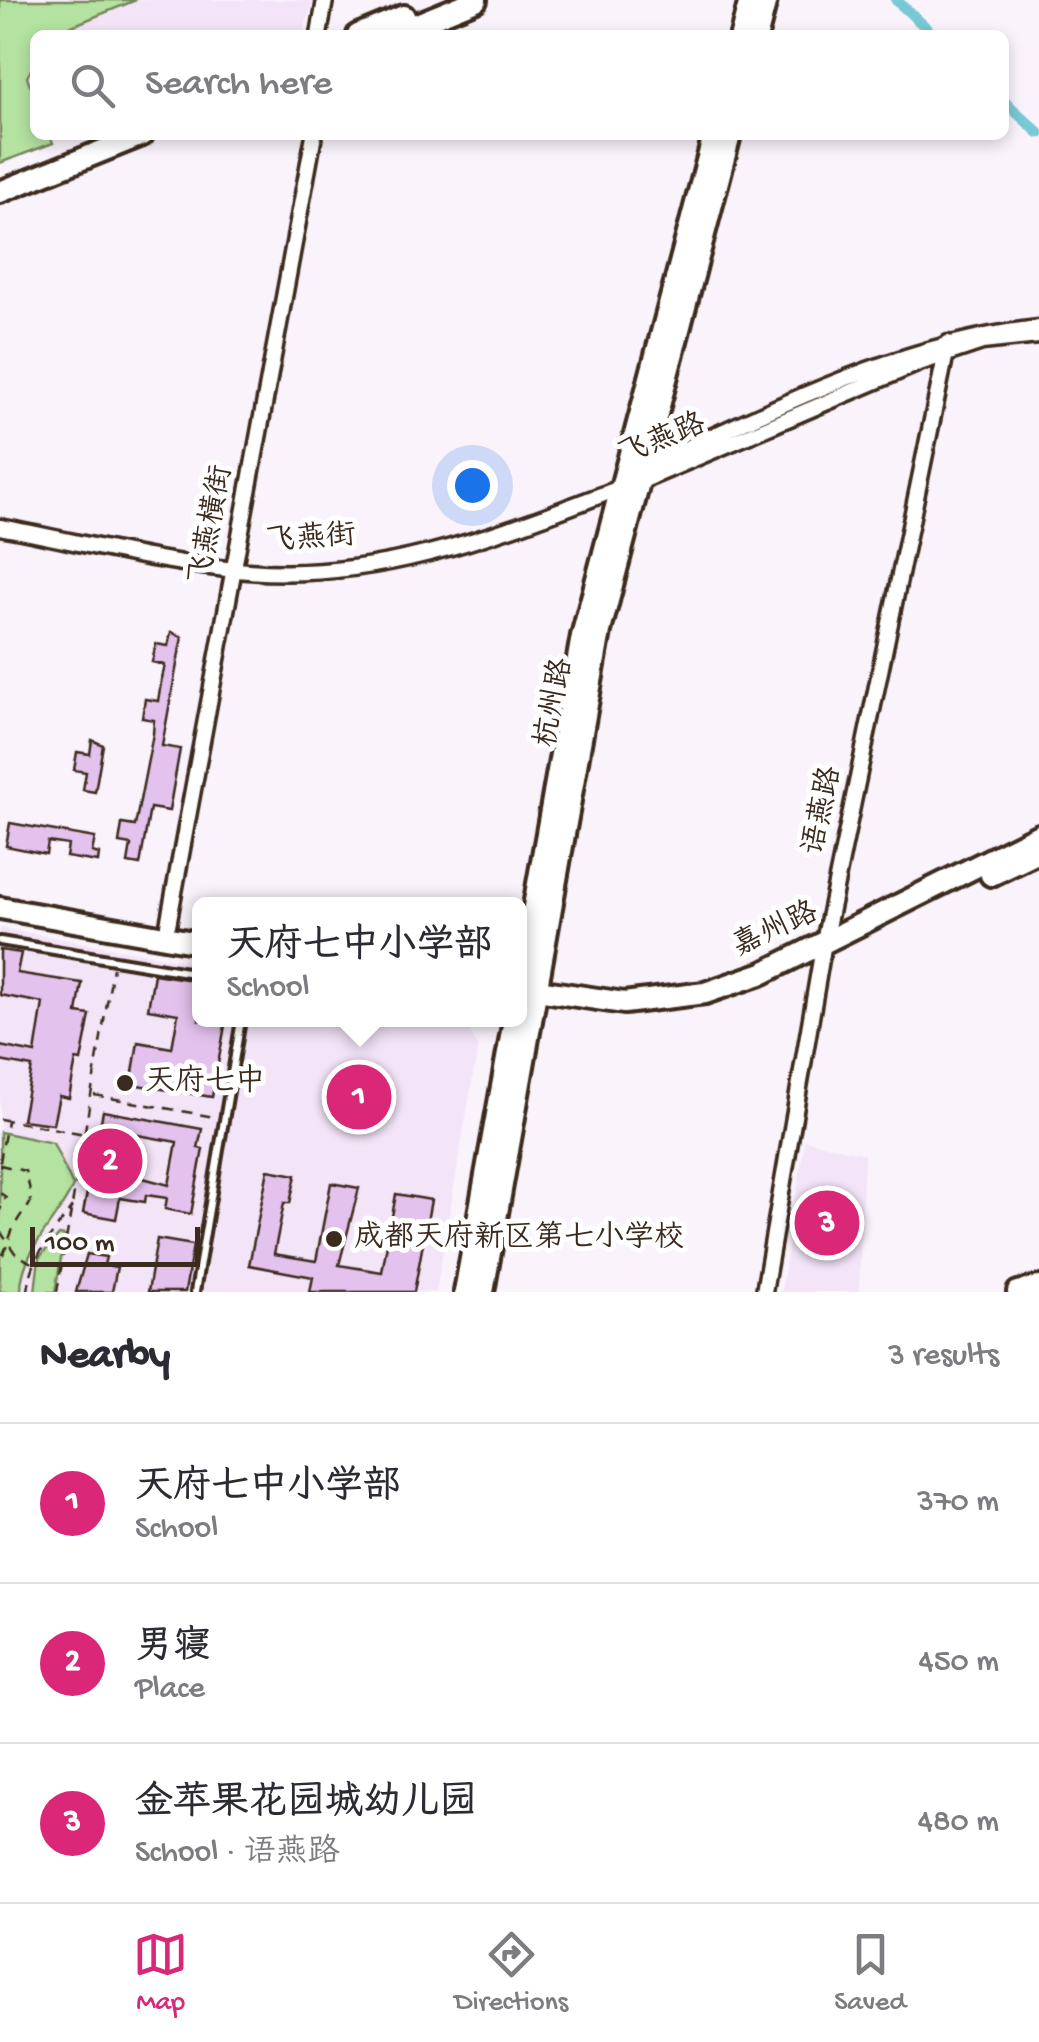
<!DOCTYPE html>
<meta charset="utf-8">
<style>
body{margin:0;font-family:"Gochi Hand","LXGW WenKai TC",sans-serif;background:#f2f2f3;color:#2b2b33}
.scale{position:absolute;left:30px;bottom:25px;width:170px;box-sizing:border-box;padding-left:10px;border:5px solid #3b2a1e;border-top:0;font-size:28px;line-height:35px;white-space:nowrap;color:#3b2a1e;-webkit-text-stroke:8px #fff;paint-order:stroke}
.you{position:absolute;left:472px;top:485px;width:35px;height:35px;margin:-25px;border:8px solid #fff;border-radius:50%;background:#1a73e8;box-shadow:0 0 0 15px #1a73e833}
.badge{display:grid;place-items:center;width:65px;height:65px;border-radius:50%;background:#db2777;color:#fff;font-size:32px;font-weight:700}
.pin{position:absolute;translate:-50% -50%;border:5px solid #fff;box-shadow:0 2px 10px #0006}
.popup{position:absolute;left:192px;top:897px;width:335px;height:130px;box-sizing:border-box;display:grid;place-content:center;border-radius:15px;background:#fff;filter:drop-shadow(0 2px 8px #0005);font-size:32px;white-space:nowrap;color:#7c7c81}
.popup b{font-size:38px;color:#2b2b33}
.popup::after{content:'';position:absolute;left:50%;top:100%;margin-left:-20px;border:20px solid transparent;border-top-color:#fff}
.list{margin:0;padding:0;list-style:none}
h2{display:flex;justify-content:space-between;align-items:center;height:130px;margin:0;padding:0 40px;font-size:42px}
h2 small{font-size:32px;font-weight:400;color:#7c7c81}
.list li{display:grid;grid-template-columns:65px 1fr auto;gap:30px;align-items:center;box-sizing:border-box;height:160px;padding:0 40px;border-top:2px solid #e1e1e2}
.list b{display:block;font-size:38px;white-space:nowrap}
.list p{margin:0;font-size:32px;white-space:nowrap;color:#7c7c81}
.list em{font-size:32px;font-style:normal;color:#7c7c81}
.icon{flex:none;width:55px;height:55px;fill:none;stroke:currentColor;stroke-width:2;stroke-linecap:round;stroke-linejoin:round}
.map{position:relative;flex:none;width:1039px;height:1292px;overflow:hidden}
.search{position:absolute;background:#fff;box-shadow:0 5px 15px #0003;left:30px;right:30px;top:30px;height:110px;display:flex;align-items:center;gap:25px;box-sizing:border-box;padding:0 35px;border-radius:15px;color:#7c7c81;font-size:38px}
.sheet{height:610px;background:#fff}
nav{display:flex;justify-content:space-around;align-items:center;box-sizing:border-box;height:140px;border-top:2px solid #e1e1e2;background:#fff;font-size:28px;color:#7c7c81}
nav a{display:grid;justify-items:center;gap:5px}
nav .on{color:#db2777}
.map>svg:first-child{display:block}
.built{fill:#f3e4f8}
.green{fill:#b4e2a0;stroke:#78865f;stroke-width:2.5}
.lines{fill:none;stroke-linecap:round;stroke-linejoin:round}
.canal{stroke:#79c8d5;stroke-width:11}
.building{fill:#e4c2ee;stroke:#3b2a1e;stroke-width:2.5;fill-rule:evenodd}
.lane-casing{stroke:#3b2a1e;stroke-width:14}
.street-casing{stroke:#3b2a1e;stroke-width:21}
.secondary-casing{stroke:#3b2a1e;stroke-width:28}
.path{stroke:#3b2a1e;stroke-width:2.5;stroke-dasharray:10 8;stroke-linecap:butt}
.lane{stroke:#fff;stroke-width:6}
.street{stroke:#fff;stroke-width:14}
.secondary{stroke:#fff;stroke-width:20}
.poi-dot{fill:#3b2a1e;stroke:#fff;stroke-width:4}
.labels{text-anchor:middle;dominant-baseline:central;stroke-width:10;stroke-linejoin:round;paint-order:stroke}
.street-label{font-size:30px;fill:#3b2a1e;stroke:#fff}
.poi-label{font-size:30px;fill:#3b2a1e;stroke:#fff;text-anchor:start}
</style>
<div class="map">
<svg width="1039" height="1292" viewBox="0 0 1039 1292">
<rect width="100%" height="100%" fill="#faf3fc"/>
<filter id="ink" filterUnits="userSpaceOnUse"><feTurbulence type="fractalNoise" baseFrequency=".01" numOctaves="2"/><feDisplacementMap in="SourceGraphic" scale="20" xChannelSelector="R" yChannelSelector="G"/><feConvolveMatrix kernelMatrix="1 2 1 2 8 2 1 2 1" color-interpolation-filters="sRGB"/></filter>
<g filter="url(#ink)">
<path class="built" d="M136,0H313L303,35H50Z
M0,928L199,963V1020H463L478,1047L436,1292H0Z
M805,1140L864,1154L859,1292H781Z"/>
<path class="green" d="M0,0H136L50,35H35V63L27,77L35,97V135H50L53,143L0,163Z
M0,1132L53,1143L73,1186C57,1222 20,1251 21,1292H0Z
M59,1235L65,1236L55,1292H35L39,1258Z"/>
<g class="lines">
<path class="canal" d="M896,0L934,35
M1004,101L1039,133"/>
</g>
<path class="building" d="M171,632L182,637L162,746L180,749L169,811L150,808L140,865L128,863L131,845L119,843L122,824L135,826L153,734L154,720L142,718L145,699L158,701L161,683L165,665L152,662L156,644L168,646Z
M92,740L103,745L95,792L83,790L86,772L74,770L77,752L90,754Z
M10,823L95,838L92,852L99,854L98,862L66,857L68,845L48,842L46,854L6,846Z
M0,950L21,953L17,973L82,983L77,1013L90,1015L81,1061L76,1060L69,1098L59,1096L53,1124L22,1120L32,1067L0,1061V1046L35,1053L43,1003L0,995Z
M154,974L199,981V1020H226L212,1097L131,1084L138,1042L172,1048L178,1014L148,1009Z
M103,1111L202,1129L198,1148L203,1149L191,1214L165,1209L167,1198L146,1195L145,1202L120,1198L116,1219L83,1213ZM132,1134L177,1142L169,1185L124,1173Z
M268,1170L296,1175L290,1203H284L274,1254L316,1261L331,1183L359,1188L339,1265L382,1272L396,1194L431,1200L414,1292H310L313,1277L249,1265Z
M157,1239L193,1245L185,1292H148Z
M87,1254L106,1257L104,1265L117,1267L112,1292H76Z"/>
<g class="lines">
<g class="lane-casing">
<path id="lane" d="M0,941L199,974
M195,1292L241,1020"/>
</g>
<g class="street-casing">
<path id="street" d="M319,35L325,0
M641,469C768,412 900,342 1039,328
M637,483L919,363L982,342L1039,336
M0,527C80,542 167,565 248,571C379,582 498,534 617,489
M168,925L314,135
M764,1292L824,942L948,343"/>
</g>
<g class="secondary-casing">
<path id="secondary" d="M358,35L404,16
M390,35L476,0
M741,35L750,0
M757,35L766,0
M0,192L142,135
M991,875L1039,852
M0,908L199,943
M524,988L624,1003L705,993L763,973L1039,835
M519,991L582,636L714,135
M465,1292L514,1020
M483,1292L600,631L730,135
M1018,1292L1039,1287"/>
</g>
<path class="path" d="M94,1095L214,1117
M0,1119L85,1134
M0,1162L7,1121
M0,1165L25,1171C38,1216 27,1198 13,1229C8,1240 7,1249 0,1259
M0,1193L6,1197L0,1210
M0,1231L15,1253L33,1264
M28,1292C31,1255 52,1236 72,1207
M57,1292L113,968"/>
<use href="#lane" class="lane"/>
<use href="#street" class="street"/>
<use href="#secondary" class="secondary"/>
</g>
</g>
<g class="poi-dot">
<circle cx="125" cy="1083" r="10"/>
<circle cx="334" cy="1239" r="10"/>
</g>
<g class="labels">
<g class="street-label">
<text transform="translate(663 441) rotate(-22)">飞燕路</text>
<text transform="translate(213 525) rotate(-79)">飞燕横街</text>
<text transform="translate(311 540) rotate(-4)">飞燕街</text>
<text transform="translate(556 703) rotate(-79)">杭州路</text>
<text transform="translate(824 811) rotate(-78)">语燕路</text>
<text transform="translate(776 931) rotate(-25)">嘉州路</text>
</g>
<g class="poi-label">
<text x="145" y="1083">天府七中</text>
<text x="354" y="1239">成都天府新区第七小学校</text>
</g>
</g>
</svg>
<div class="scale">100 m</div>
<div class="you"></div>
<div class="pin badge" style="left:359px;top:1097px">1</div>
<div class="popup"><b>天府七中小学部</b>School</div>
<div class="pin badge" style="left:110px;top:1161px">2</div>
<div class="pin badge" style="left:827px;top:1223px">3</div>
<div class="search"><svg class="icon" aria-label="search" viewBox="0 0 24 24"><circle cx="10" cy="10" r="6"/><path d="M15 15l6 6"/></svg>Search here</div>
</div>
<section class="sheet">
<h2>Nearby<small>3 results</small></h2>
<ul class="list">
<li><span class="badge">1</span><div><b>天府七中小学部</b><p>School</p></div><em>370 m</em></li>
<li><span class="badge">2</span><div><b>男寝</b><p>Place</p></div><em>450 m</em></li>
<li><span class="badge">3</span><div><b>金苹果花园城幼儿园</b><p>School · 语燕路</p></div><em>480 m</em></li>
</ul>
</section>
<nav>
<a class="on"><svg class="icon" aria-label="map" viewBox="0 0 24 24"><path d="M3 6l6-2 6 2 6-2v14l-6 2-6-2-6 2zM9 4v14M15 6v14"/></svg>Map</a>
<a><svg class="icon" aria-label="directions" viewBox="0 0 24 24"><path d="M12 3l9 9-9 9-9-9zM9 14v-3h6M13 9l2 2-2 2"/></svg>Directions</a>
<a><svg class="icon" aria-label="saved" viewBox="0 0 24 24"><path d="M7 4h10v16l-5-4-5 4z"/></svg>Saved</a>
</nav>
